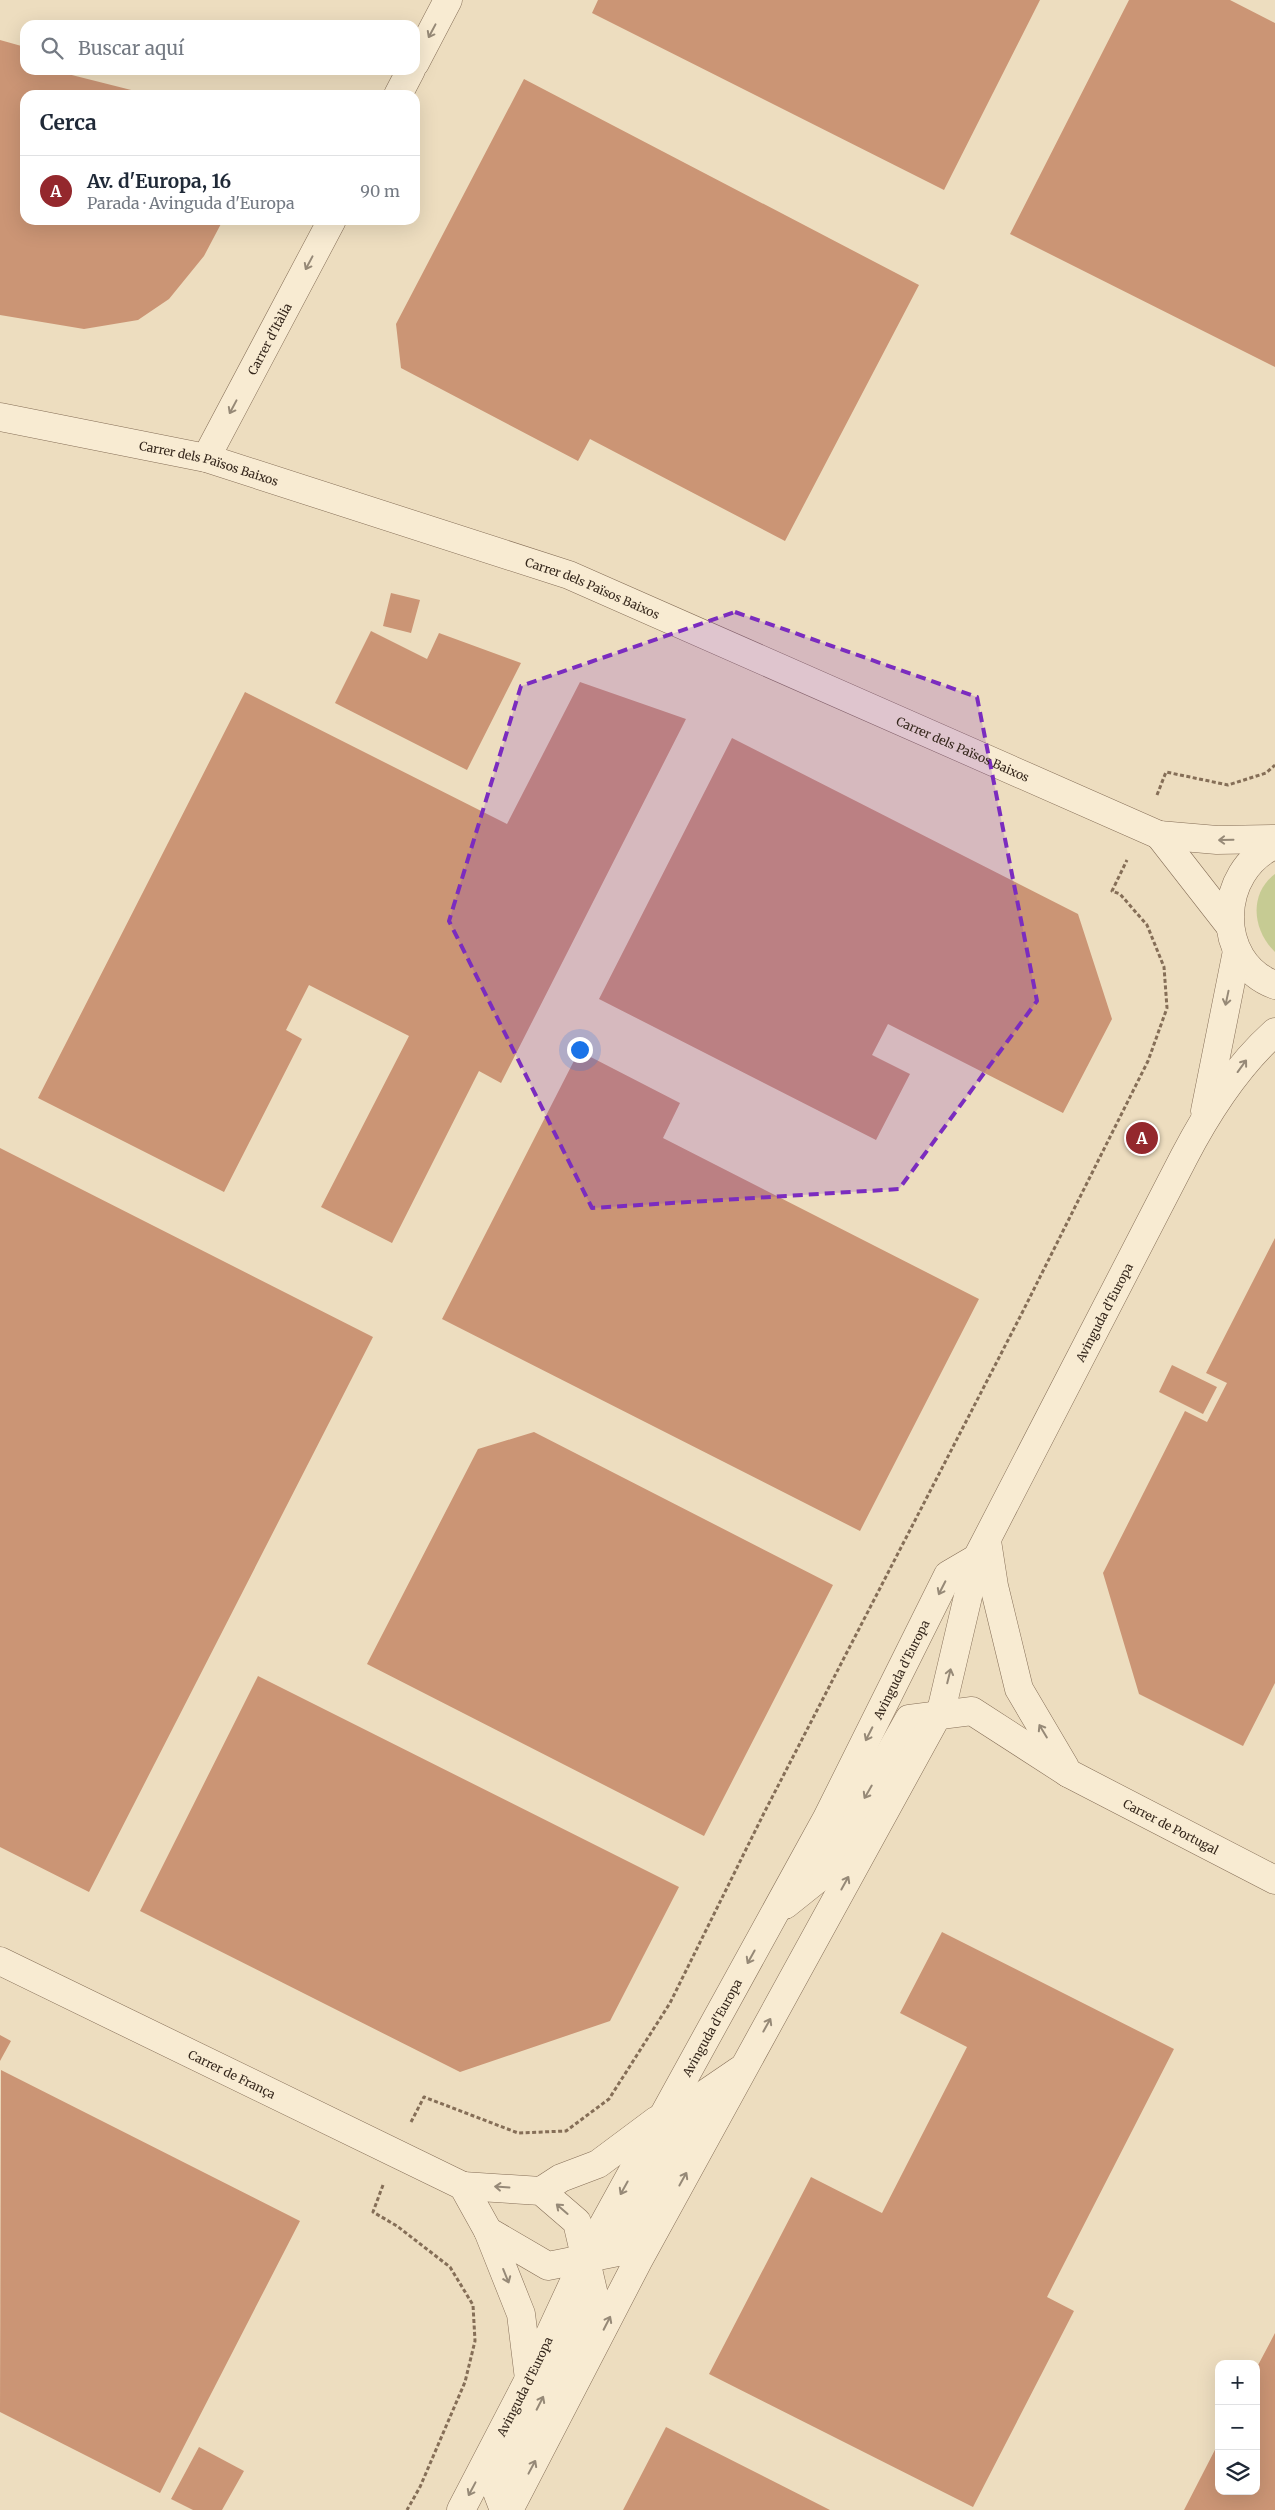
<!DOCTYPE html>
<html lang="es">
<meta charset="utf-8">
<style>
body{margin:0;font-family:Merriweather,serif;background:#f6f6f7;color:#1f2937}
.controls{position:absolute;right:15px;bottom:15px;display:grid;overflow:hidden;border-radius:10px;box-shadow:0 5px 20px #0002}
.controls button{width:45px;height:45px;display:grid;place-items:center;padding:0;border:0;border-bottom:1px solid #e0e1e3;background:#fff;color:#1f2937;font:25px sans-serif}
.you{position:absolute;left:579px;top:1049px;width:18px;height:18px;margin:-12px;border:4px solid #fff;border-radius:50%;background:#1a73e8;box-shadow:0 0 0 8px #1a73e833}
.badge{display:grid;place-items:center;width:32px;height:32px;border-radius:50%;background:#94282d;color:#fff;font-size:16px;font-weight:700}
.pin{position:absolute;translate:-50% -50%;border:2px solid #fff;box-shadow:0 1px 5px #0006}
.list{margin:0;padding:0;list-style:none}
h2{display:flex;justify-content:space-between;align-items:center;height:65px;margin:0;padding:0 20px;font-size:21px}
h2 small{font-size:16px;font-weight:400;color:#747a83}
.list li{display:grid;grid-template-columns:32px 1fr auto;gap:15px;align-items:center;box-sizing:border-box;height:70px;padding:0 20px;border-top:1px solid #e0e1e3}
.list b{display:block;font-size:19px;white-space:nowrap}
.list p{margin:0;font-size:16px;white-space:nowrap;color:#747a83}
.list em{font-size:16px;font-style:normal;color:#747a83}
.icon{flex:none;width:28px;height:28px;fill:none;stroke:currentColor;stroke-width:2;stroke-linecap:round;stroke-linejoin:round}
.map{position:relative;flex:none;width:1275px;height:2510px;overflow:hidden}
.search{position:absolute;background:#fff;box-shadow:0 5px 20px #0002;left:20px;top:20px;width:400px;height:55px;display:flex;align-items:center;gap:12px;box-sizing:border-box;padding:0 18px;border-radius:15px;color:#747a83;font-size:19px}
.panel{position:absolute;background:#fff;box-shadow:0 5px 20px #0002;left:20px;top:90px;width:400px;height:135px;border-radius:15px}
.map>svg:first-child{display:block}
.green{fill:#c6cb93}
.building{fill:#cb9575}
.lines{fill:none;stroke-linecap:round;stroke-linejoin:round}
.minor-casing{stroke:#856e57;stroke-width:29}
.tertiary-casing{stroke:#856e57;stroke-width:29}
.path{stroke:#856e57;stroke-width:3;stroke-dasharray:4 2.5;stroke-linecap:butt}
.minor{stroke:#f8ebd2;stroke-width:28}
.tertiary{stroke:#f8ebd2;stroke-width:28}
.oneway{stroke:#968977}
.marked{fill:#7b2cbf;fill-opacity:0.2;stroke:#7b2cbf;stroke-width:4;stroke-dasharray:10 6;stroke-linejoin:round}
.labels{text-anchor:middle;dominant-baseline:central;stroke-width:5;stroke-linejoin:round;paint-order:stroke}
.street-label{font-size:12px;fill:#35271c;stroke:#f5e8ce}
</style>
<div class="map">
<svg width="1275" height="2510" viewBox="0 0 1275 2510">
<rect width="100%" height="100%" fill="#edddbf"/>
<path class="green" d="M1275,874V952C1253,931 1248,894 1275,874Z"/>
<path class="building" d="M598,0H1040L944,190L592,13Z
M1129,0H1230L1275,23V367L1010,234Z
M0,40L25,47V70H52L147,94L25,95V220H223L204,256L169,299L138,320L84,329L0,315Z
M524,79L919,285L785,541L590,439L578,461L401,368L396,324Z
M391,593L420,600L411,633L383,626Z
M371,631L427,659L439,633L521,663L467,770L335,703Z
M580,682L686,719L501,1083L479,1071L392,1243L321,1207L409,1036L309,985L286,1030L302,1039L224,1192L38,1098L245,692L507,824Z
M732,738L1078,914L1112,1019L1063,1113L888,1024L872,1055L910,1074L876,1140L599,999Z
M579,1051L680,1103L663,1138L979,1299L860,1531L442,1319Z
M0,1148L373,1337L89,1892L0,1847Z
M1275,1238V1683L1243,1746L1139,1694L1103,1573L1185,1411L1207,1422L1227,1383L1206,1373Z
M1172,1365L1217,1387L1203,1414L1159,1392Z
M534,1432L833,1585L704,1836L367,1664L478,1449Z
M258,1676L679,1887L610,2021L460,2072L140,1911Z
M942,1932L1174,2049L1047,2297L1074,2311L973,2507L709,2374L811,2177L882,2213L967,2047L900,2013Z
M0,2035L11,2041L0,2061Z
M1,2070L300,2221L160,2493L0,2412Z
M1275,2333V2510H1184L1219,2442V2491H1256V2369Z
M666,2427L830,2510H623Z
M199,2447L244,2471L222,2510H193L171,2499Z"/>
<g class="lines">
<g class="minor-casing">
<g id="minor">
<path d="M415,63L448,0"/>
<path d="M398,95L411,70"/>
<path id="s1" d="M0,417L206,458L569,575L1159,835L1217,840L1275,839"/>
<path id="s2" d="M206,458L332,220"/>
<path d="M1159,835L1230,926"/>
<path id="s3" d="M1068,1773L1275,1880"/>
<path id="s4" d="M0,1961L463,2186"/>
</g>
</g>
<g class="tertiary-casing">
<g id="tertiary">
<path d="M1275,845C1217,870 1213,962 1275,985"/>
<path d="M1205,1111L1237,951"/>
<path d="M987,1541L994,1586L1019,1689L1065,1767"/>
<path d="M785,1905L820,1877L909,1719L972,1711L1068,1773"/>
<path d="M463,2186L541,2191L577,2222L594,2295L496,2489L504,2510"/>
<path d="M463,2186L488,2231L548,2266L618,2252L699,2098L740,2070"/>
<path d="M541,2191L561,2178L598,2164L657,2120"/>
<path d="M488,2231L521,2314L529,2379"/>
<path id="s5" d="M461,2510L529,2379L585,2258L827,1818L948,1575L977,1558"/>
<path id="s6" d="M509,2510L638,2261L937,1716L942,1707L977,1558L1184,1157C1208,1111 1236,1067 1275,1032"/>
</g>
</g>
<path class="path" d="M1157,795L1166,772L1228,785L1266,773L1275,765
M411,2122L424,2097L518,2133L566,2131L609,2099L670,2003L764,1813L1021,1315L1148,1061L1167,1008L1164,967L1147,925L1120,894L1112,891L1127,860
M383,2185L373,2212L397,2226L450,2267L473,2305L475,2341L465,2382L420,2487L407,2510"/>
<use href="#minor" class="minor"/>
<use href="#tertiary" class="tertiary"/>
</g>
<defs><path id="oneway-shaft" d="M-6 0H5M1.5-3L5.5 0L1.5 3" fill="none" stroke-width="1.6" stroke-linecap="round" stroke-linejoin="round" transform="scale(1.25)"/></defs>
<g class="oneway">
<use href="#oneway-shaft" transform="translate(432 31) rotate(118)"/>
<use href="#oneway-shaft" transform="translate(309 263) rotate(118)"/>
<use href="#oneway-shaft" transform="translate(233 407) rotate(118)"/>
<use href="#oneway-shaft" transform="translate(1226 840) rotate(179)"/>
<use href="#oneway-shaft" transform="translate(1227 998) rotate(102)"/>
<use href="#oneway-shaft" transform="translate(1242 1066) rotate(-54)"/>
<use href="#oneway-shaft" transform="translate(942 1588) rotate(117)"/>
<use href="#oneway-shaft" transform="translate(949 1676) rotate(-76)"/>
<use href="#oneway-shaft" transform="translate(1043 1731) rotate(-121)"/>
<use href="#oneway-shaft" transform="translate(869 1734) rotate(117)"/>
<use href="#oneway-shaft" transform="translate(868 1792) rotate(120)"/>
<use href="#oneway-shaft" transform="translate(845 1883) rotate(-61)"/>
<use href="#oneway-shaft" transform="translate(751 1957) rotate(119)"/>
<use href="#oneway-shaft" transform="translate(767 2025) rotate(-61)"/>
<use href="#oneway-shaft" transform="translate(683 2179) rotate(-61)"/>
<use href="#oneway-shaft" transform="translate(502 2187) rotate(-176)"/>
<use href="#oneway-shaft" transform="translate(624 2188) rotate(119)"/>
<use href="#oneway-shaft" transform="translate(562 2209) rotate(-139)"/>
<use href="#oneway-shaft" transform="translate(506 2276) rotate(68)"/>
<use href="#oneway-shaft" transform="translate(607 2323) rotate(-63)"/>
<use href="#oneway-shaft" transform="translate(540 2403) rotate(-63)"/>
<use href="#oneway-shaft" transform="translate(532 2467) rotate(-62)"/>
<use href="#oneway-shaft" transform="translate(472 2489) rotate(118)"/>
</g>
<path class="marked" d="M735,612L977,697L1037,1001L899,1189L592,1208L449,921L521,686Z"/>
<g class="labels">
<g class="street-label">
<text stroke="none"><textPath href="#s2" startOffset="135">Carrer d'Itàlia</textPath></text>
<text stroke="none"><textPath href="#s1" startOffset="214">Carrer dels Països Baixos</textPath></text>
<text stroke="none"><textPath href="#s1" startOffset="618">Carrer dels Països Baixos</textPath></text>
<text stroke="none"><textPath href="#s1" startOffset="1022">Carrer dels Països Baixos</textPath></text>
<text stroke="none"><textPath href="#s6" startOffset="1342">Avinguda d'Europa</textPath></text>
<text stroke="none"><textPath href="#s5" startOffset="949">Avinguda d'Europa</textPath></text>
<text stroke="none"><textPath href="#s3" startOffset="116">Carrer de Portugal</textPath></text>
<text stroke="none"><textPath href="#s5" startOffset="544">Avinguda d'Europa</textPath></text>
<text stroke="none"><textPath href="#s4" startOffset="258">Carrer de França</textPath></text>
<text stroke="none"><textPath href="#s5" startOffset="139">Avinguda d'Europa</textPath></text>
</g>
</g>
</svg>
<div class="controls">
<button>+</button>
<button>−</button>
<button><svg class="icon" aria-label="layers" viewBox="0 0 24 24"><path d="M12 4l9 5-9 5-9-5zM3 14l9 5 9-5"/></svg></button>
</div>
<div class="you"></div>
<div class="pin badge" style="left:1142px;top:1138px">A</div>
<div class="search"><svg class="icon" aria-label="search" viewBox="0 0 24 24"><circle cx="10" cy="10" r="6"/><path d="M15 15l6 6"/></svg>Buscar aquí</div>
<section class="panel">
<h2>Cerca<small></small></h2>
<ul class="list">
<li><span class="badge">A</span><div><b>Av. d'Europa, 16</b><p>Parada · Avinguda d'Europa</p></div><em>90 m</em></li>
</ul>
</section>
</div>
